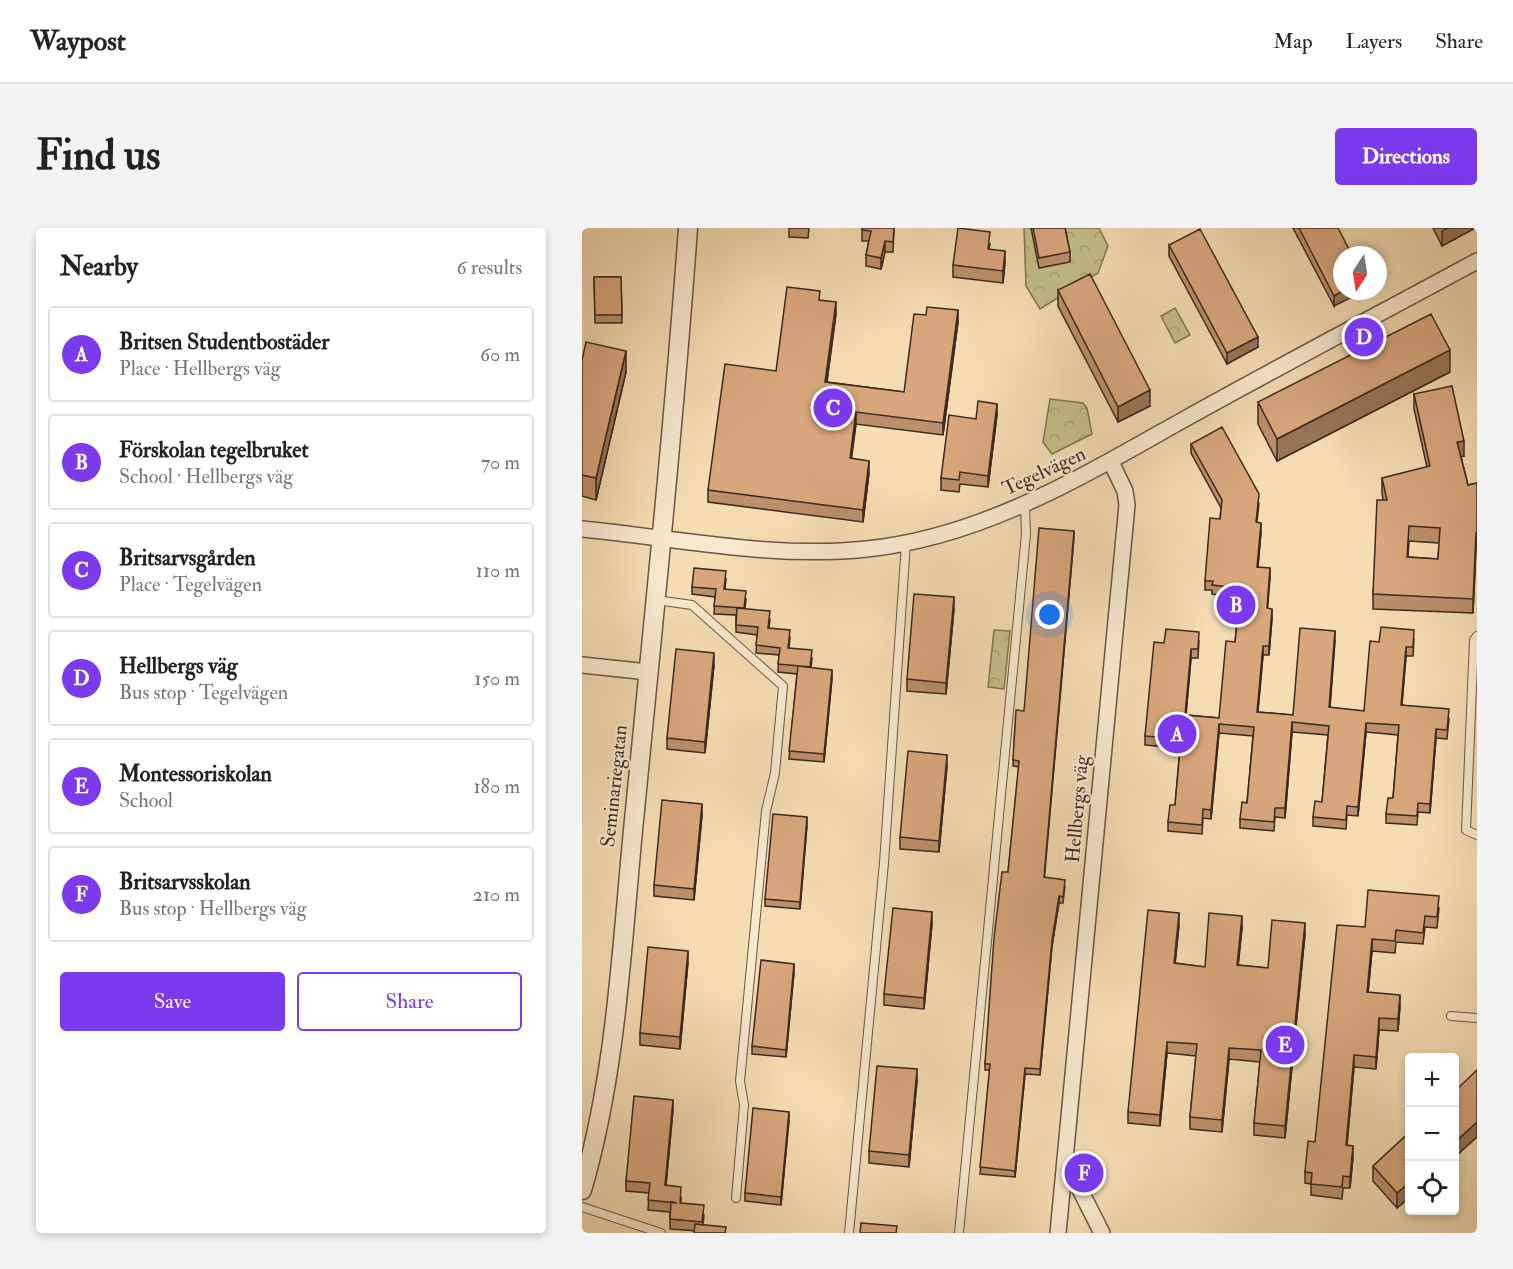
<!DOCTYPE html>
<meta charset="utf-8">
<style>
body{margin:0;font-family:"IM FELL Double Pica",serif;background:#f2f2f2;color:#222}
.controls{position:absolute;right:18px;bottom:18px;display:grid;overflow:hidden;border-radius:6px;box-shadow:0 3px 9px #0003}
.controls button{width:54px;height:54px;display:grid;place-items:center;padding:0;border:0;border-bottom:2px solid #e0e0e0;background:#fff;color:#222;font:30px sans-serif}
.compass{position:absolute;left:751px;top:18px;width:54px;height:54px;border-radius:50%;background:#fff;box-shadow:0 3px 9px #0003;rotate:192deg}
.you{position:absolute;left:468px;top:387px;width:21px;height:21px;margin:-15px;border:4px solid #fff;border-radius:50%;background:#1a73e8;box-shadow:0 0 0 9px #1a73e833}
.badge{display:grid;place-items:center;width:39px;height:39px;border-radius:50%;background:#7c3aed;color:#fff;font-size:20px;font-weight:700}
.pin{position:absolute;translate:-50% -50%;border:3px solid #fff;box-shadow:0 2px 6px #0006}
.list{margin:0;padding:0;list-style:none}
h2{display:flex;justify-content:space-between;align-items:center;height:78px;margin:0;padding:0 24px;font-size:26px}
h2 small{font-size:20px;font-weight:400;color:#767676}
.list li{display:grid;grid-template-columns:39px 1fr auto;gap:18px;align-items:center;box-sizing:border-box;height:96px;margin:0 12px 12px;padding:0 12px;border:2px solid #e0e0e0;border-radius:6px}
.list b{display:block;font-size:22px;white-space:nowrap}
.list p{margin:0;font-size:20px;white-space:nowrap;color:#767676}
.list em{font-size:20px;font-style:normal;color:#767676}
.actions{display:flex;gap:12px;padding:18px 24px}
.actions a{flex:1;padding:14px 0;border:2px solid #7c3aed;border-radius:6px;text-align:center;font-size:21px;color:#7c3aed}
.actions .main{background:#7c3aed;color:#fff}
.icon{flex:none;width:33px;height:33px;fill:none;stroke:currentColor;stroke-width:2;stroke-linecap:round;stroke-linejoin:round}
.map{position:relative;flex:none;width:895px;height:1005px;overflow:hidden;border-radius:6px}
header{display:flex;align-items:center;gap:36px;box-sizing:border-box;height:84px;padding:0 30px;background:#fff;border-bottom:2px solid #e0e0e0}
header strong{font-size:28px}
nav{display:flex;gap:33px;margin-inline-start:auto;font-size:21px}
.intro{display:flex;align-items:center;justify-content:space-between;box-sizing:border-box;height:144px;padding:0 36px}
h1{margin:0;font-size:42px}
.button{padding:15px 27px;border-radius:6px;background:#7c3aed;color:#fff;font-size:21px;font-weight:700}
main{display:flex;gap:36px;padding:0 36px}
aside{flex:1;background:#fff;border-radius:6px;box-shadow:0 3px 9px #0003}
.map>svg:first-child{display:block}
.forest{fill:url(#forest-crowns);stroke:#7e7454;stroke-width:1.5}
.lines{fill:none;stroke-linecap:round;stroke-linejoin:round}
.service-casing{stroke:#685644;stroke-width:10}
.minor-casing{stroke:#685644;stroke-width:18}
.tertiary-casing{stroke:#685644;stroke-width:21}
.service{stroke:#f8e8ce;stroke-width:8}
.minor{stroke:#f8e8ce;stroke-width:15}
.tertiary{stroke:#f8e8ce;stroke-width:18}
.wall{fill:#bb8f6b;stroke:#3a291f;stroke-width:1.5;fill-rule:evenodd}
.shaded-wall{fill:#987457;stroke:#3a291f;stroke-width:1.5}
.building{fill:#d9a67c;stroke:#3a291f;stroke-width:1.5;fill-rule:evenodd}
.labels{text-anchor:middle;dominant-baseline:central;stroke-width:4.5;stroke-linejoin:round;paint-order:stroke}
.street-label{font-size:20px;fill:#3a291f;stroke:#f8e8ce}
</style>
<header>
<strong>Waypost</strong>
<nav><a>Map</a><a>Layers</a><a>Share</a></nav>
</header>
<div class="intro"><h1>Find us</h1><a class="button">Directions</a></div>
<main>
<aside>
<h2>Nearby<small>6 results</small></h2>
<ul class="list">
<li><span class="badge">A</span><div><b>Britsen Studentbostäder</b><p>Place · Hellbergs väg</p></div><em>60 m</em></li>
<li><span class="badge">B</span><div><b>Förskolan tegelbruket</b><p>School · Hellbergs väg</p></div><em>70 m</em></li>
<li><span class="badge">C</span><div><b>Britsarvsgården</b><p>Place · Tegelvägen</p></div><em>110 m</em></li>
<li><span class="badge">D</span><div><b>Hellbergs väg</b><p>Bus stop · Tegelvägen</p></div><em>150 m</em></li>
<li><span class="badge">E</span><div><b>Montessoriskolan</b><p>School</p></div><em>180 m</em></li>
<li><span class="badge">F</span><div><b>Britsarvsskolan</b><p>Bus stop · Hellbergs väg</p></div><em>210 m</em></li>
</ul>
<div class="actions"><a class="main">Save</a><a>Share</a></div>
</aside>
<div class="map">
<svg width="895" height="1005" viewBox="0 0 895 1005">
<defs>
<pattern id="forest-crowns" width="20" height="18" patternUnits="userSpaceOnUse" patternTransform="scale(1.5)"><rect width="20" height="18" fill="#c2be88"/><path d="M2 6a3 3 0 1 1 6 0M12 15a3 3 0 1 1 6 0" fill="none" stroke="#a7a375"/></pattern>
</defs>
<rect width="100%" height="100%" fill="#f4dcb3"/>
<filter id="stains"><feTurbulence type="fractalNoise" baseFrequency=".00333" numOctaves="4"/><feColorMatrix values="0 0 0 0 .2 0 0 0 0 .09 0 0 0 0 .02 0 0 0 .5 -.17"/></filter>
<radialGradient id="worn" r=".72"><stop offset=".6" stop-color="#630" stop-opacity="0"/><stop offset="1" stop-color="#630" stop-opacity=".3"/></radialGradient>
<path class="forest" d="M442,0H517L526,18L516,45L458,81L444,58Z
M593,80L608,107L593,115L579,88Z
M468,171L501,175L505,180L510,206L470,226L461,214Z
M412,402L428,403L422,461L406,459Z"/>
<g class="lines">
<g class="service-casing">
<path id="service" d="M74,372L110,377L201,458L193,545L184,583L158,853L162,877L154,970
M895,408L892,412L884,602L895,607
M869,788L895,790
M0,979L79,1005
M267,1005L302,635L324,315
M377,1005L444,306L443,277"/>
</g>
<g class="minor-casing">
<path id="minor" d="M0,301C94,310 190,331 285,321C401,309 501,248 601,192C698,138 797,86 895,33
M0,437L66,444
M484,934L520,1005
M476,1005L545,277L543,263L529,234"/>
</g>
<g class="tertiary-casing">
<path id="tertiary" d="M0,962C36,839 40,708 53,582C72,388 92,194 106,0"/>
</g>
<use href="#service" class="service"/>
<use href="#minor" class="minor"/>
<use href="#tertiary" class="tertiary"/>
</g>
<path class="wall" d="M207,0H227L226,10L207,9Z
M280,0H312L311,24H303L299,41L284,38V27L287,13H280Z
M449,0H483L488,24V34L457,40Z
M711,0H756L752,78Z
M851,0H893L860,18Z
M408,16L407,21L423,34L421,55L371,49V37Z
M587,17L676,119L645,136L587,28Z
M12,49H39L40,95H13Z
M476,62L568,178L536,194L476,78Z
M238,72L254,86L245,154L322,164L376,94L361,207L274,196L269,231L287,245L281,294L126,274V262L194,143Z
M0,132L44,144L14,272L0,268Z
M868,144L695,233L676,196V174Z
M832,166L882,228L879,229L886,257L895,255V320L894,319L891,385L791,381V366L801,272L800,265V250L845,239L832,181ZM827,313L857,315L856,331L826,329Z
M415,187L406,259L378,256L377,264L359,262V250L394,191Z
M609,216L677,275L675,294L679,304L676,339L688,349L685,380L690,390L687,427H681L676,484L711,487L753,412L748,480L782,483L797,414L832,411L831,428H824L820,477L867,490L865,511L854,510L848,585L836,584L835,597L804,595V586L811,570L816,507L784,504L776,588L765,587L764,601L731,598V589L740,574L746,507L710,504L703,590L693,589L692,603L658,600V591L665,575L671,508L637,505L629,591L621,590L620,606L586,603V594L593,577L598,520L563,517V508L582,415L617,413L616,430H609L604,487L637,490L653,414L655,394L645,393L646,368L630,366V362H623V353L638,291L639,280L609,225Z
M492,309L462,649L483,658L481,675H477L470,718L458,847L443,846L433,949L398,946L408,842H403V836L426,644L437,539L431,538L433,498L442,483Z
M144,351L143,361L164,371L163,381L188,391L187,400L208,409L207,420L230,430L229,440L250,450L242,534L207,531L215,446L196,444L197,427L174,425L175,407L154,404V387L132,386L133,369L110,366V359Z
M372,381L364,466L325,463V451Z
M132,437L123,525L85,521V510Z
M365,538L357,624L318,621V609Z
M120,587L112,672L72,668V657Z
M225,597L218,681L183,678V671Z
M857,680L855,700L843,699L841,716L814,714L813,725L790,723L786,764L818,778L816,803L797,802L794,841L772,839L765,917L771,929L768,960H761L760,971L729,967V956L723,955V944L733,914L783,699Z
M350,696L342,781L302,777V766Z
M597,697L593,735L623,739L660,700L656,737L686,740L723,706L703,910L672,907V895L678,834L647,831L640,904L608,901V889L614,828L585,825L578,898L546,895V884Z
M106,734L98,821L58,817V805Z
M212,744L204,829L170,826V818Z
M335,853L327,939L287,935V923Z
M91,882L84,957L99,969V975L122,987L121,997L144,1005L88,1001V984L66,982L67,965L44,963V953Z
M207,892L199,977L163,973V965Z
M828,904V969L815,980L791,953V938Z"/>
<path class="shaded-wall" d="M866,0H893L860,18V3Z
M303,13V24L299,41V30Z
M423,23V34L421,55V43Z
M761,63H782L752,78V68Z
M254,74V86L243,166V154Z
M376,82V94L361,207V195Z
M676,109V119L645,136V125Z
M868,122V144L695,233V211Z
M44,123V144L14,272V250Z
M568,162V178L536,194V179Z
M415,176V187L406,259V248Z
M274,184V196L268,242V230Z
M882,213V228L875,229V214Z
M287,233V245L281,294V282Z
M679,295V304L675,348V339Z
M492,303V309L462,655V649Z
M894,305V319L891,385V371Z
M688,340V349L685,389V380Z
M372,369V381L364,466V455Z
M690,381V390L687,427V418Z
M753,403V412L747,489V479Z
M681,418V427L675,493V484Z
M824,419V428L819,486V477Z
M609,421V430L603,496V487Z
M132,425V437L123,525V514Z
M250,442V450L242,534V526Z
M710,494V504L703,590V580Z
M784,495V504L776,588V579Z
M637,496V505L629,591V582Z
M854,501V510L848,585V576Z
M365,527V538L357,624V613Z
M120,576V587L112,672V661Z
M225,589V597L218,681V674Z
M477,668V675L470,718L458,847L470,712Z
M350,684V696L342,781V770Z
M597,685V697L592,747V735Z
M660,688V700L655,749V737Z
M723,695V706L703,910V898Z
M790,711V723L785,776V764Z
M106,723V734L98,821V809Z
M212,736V744L204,829V822Z
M818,767V778L816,803V791Z
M797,790V802L794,841V829Z
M585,814V825L578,898V887Z
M647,820V831L640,904V892Z
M772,827V839L764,928V917Z
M443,840V846L433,949V943Z
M335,841V853L327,939V927Z
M91,872V882L83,967V957Z
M207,884V892L199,977V969Z
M895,894V909L873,929V914Z
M771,918V929L768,960V949Z
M828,954V969L815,980V965Z"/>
<path class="building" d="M280,0H312L311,14L303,13L299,30L284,27L289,3L280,2Z
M376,0L408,4L406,21L423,23L421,43L371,37Z
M451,0H483L488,24L457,30Z
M717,0H756L770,27H760V63H761L752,68Z
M618,1L676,109L645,125L587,17Z
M508,46L568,162L536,179L476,62Z
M12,49H39L40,87H13Z
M205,59L238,63L237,72L254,74L243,154L322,164L332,86L344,87L345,79L376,82L361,195L274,184L268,230L287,233L281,282L126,262L143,136L194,143Z
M849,86L868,122L695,211L676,174Z
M4,114L44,123L14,250L0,247V132Z
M870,158L882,213L875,214L886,257L895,255V305H894L891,371L791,366L795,272H805L800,250L848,238L832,166ZM827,298L858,300L856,331L825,329Z
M396,173L415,176L406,248L378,244L377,252L359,250L367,187L394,191Z
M640,199L677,266L674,294L679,295L675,339L688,340L685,380L690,381L687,418H681L675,484L711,487L718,400L753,403L747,479L782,483L788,413L797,414L799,399L832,402L831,419H824L819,477L867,481L865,502L854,501L848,576L836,575L835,588L804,586L806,570H811L817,497L784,495L776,579L765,578L764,592L731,589L733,573L740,574L747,498L710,494L703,580H693L692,594L658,591L660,574L665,575L672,499L637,496L629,582L621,581L620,597L586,594L588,577H593L599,511L563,508L572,414L582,415L584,401L617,404L616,421H609L603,487L637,490L644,413L653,414L656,385L645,384L647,359L630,357L631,353H623L628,290L638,291L640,272L609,216Z
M457,300L492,303L462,649L483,652L481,669L477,668L470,712L458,841L443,840L433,943L398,939L408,836H403L412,710L420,644H426L437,533L431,532L433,498L434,482L442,483Z
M112,340L144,343L142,361L164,363L162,380L132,378L134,361L110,359Z
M332,366L372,369L364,455L325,451Z
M155,380L188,383L186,400L208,402L206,420L230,422L228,439L196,436L198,420L174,417L176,399L154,397Z
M94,421L132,425L123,514L85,510Z
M216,438L250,442L242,526L207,523Z
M326,523L365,527L357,613L318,609Z
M80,572L120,576L112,661L72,657Z
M191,586L225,589L218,674L183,671Z
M786,662L857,668L855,689L843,688L841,705L814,702L813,713L790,711L785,764L818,767L816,791L797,790L794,829L772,827L764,917L771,918L768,949L761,948L760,959L729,956L730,945L723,944L726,913L733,914L755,697L783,699Z
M311,680L350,684L342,770L302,766Z
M566,682L597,685L592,735L623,739L627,685L660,688L655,737L686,740L690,692L723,695L703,898L672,895L679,822L647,820L640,892L608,889L615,816L585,814L578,887L546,884Z
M66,719L106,723L98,809L58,805Z
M179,732L212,736L204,822L170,818Z
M295,838L335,841L327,927L287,923Z
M895,842V894L873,914V863Z
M52,868L91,872L83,957L99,959L98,975L122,977L120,994L88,991L89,974L95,975L66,972L68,955L44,953Z
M171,880L207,884L199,969L163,965Z
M828,904V954L815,965L791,938Z
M279,995L315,998L314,1005H278Z
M113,996L144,999L143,1005H112Z"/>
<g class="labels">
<g class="street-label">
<text transform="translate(462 243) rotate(-25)">Tegelvägen</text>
<text transform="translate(32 558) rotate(-84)">Seminariegatan</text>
<text transform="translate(495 581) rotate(-85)">Hellbergs väg</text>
</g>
</g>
<rect width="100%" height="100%" filter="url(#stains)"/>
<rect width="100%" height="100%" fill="url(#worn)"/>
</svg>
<div class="controls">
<button>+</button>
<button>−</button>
<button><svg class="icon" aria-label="locate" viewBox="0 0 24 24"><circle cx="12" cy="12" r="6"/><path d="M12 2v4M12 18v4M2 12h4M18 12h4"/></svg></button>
</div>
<svg class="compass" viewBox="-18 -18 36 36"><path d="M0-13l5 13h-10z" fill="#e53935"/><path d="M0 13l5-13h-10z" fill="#767676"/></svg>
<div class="you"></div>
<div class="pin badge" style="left:595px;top:506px">A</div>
<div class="pin badge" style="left:654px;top:377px">B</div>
<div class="pin badge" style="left:251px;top:180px">C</div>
<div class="pin badge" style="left:782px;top:109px">D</div>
<div class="pin badge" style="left:703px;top:817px">E</div>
<div class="pin badge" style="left:502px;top:945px">F</div>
</div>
</main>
